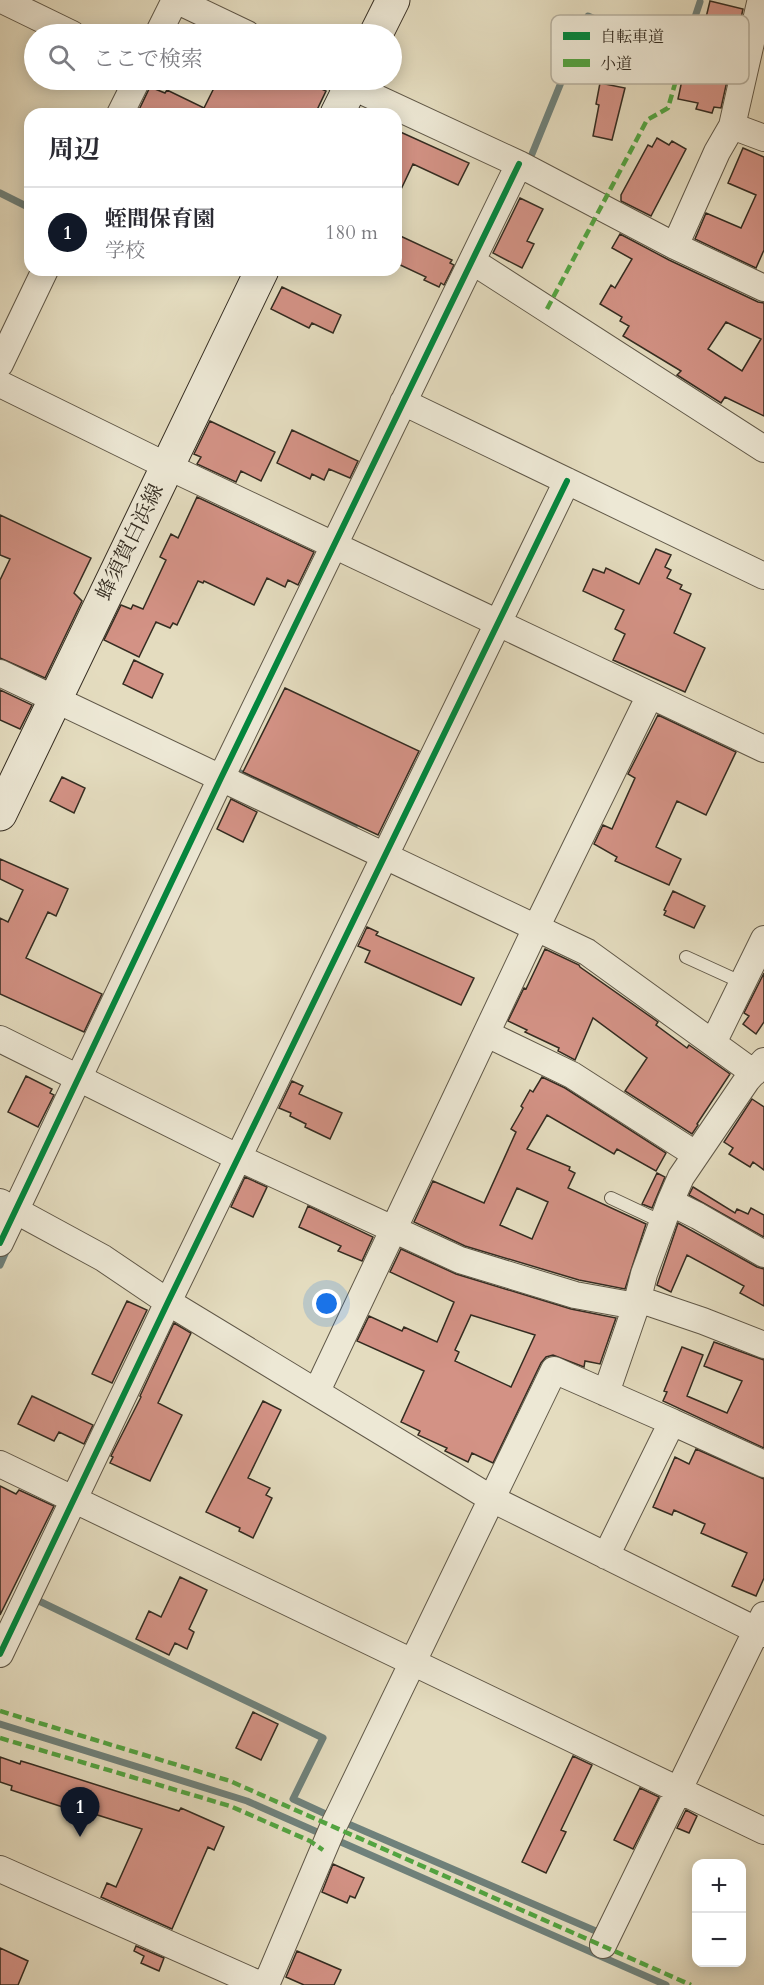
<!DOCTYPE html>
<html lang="ja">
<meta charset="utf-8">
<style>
body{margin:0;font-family:Cardo,"Noto Serif JP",serif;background:#f7f7f7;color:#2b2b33}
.controls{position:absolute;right:18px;bottom:18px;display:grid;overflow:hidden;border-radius:12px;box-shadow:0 3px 15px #0003}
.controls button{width:54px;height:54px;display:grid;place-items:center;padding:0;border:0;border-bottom:2px solid #e1e1e2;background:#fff;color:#2b2b33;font:30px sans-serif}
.you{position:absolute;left:327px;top:1304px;width:21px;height:21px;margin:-15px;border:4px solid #fff;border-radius:50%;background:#1a73e8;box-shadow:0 0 0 9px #1a73e833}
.badge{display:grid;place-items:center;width:39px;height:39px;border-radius:50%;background:#111827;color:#fff;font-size:20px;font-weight:700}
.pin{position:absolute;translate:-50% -50px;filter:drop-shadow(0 2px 3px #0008)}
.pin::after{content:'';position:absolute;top:32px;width:21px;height:18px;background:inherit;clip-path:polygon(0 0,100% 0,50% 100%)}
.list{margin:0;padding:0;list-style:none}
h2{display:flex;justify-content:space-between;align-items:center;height:78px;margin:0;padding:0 24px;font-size:26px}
h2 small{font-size:20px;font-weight:400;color:#7c7c81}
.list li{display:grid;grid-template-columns:39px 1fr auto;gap:18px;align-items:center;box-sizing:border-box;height:90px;padding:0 24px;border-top:2px solid #e1e1e2}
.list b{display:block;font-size:22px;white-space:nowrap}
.list p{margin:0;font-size:20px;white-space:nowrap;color:#7c7c81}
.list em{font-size:20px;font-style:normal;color:#7c7c81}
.icon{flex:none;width:33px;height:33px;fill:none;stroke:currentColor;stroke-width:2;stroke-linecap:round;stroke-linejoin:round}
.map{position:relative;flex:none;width:764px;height:1985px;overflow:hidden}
.search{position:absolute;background:#fff;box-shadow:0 3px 15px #0003;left:24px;top:24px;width:378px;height:66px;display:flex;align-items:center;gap:15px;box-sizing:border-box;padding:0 21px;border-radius:33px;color:#7c7c81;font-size:22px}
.panel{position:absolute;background:#fff;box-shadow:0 3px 15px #0003;left:24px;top:108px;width:378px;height:168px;border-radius:18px}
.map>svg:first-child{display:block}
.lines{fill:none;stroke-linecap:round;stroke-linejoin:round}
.stream{stroke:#6f817b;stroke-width:7}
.building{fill:#d39285;stroke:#342c21;stroke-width:1.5;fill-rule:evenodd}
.lane-casing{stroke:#605848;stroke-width:14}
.street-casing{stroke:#605848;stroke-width:28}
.secondary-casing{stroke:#342c21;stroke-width:35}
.lane{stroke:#ede8d5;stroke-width:12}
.street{stroke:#ede8d5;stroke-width:26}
.secondary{stroke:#ede8d5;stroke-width:33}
.quiet{stroke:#53a441;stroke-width:4.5;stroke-dasharray:9 4.5;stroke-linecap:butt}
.cycleway-casing{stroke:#ede8d5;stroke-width:10}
.cycleway{stroke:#00873e;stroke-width:6}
.labels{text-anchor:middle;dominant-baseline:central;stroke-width:4.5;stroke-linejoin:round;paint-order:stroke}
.street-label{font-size:21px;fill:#342c21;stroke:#ede8d5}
.key{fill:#ede8d5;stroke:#b6b09f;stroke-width:1.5}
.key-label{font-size:16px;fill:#342c21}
</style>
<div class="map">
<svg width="764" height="1985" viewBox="0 0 764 1985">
<rect width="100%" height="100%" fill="#e4dcbf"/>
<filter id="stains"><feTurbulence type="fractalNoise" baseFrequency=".00333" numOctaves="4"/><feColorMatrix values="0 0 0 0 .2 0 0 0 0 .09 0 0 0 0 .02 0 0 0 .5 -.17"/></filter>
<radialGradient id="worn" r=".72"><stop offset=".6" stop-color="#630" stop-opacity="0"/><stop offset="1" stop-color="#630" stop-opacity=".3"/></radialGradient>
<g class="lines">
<path class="stream" d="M316,80L333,87
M532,154L588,16L682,56L700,2
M0,193L30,208
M236,771L354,827
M0,1265L8,1247
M39,1601L323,1738L293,1799L330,1816
M0,1724L247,1801L324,1835
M346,1823L598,1932
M334,1839L666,1985"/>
</g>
<path class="building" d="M710,1L743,9L721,108L714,107L712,113L696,109L698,103L678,99L685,66L689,67L697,28L703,30Z
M218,80H302L326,91L315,114H137L150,87L165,93L167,90L204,108Z
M600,83L625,88L612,140L593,136L599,105L596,104Z
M396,130L469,163L458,185L413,164L396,200Z
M657,138L669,145L672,141L686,149L651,216L621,201V195L648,145L652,147Z
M743,148L764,157V250L756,268L695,239L706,213L741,228L756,195L728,183Z
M520,198L543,209L527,241L534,244L522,268L493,253Z
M396,234L452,260L450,263L454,265L444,285L441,283L439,287L424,280L426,277L396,263Z
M620,234L669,260L758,302L764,303V416L725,397L721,403L677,375L681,371L623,336L629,326L620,321L622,317L600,304L611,285L615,288L632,259L612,248ZM726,322L761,339L742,371L708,349Z
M282,287L341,315L333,333L312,323L309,328L271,309Z
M210,421L275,452L261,481L241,471L236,482L197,464L201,457L194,454Z
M292,430L358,461L350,478L329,469L324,480L312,474L310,479L277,463Z
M197,497L314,552L298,585L288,580L285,587L267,578L254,605L204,581L203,583L198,581L177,625L173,623L170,628L156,622L139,657L104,640L121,605L131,609L133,605L143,609L166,560L160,557L171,534L178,538Z
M0,515L91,558L74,593L82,601L45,678L0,658V580L10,559L0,555Z
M656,549L671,555L665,567L671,570L667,578L682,585L680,589L691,594L674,633L705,648L685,692L613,660L625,634L615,629L624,610L583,591L593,569L604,573L606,568L639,584Z
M134,660L163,674L152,698L123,684Z
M285,688L419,751L378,835L243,772Z
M0,690L32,705L20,729L0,720Z
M658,715L736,752L706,815L677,801L656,847L681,859L669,885L615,861L617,857L594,844L603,825L612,829L635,778L628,774Z
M62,777L85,788L74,813L50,801Z
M231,799L257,812L243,842L217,829Z
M0,859L68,889L56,916L48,912L26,958L102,994L84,1032L0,994V918L8,922L23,890L0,879Z
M673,891L705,906L694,928L664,915L666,911L664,910Z
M367,927L378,932L376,935L474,978L461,1005L365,962L370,951L358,946Z
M545,949L579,965L580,967L658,1022L656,1025L687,1048L689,1045L730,1074L697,1124L698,1125L692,1134L625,1091L647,1058L593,1018L575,1060L558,1051L559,1048L525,1032L527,1030L508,1021L524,988L526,989Z
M764,973V1022L756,1034L743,1024L749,1016L744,1013Z
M26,1076L52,1089L50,1093L54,1095L38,1127L8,1112Z
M542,1077L565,1088L666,1153L656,1171L617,1149L614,1154L547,1115L527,1149L570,1167L569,1170L575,1173L568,1188L646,1224L625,1289L579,1280L465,1246L414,1222L433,1181L484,1203L516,1132L511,1129L523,1108L521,1106L530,1090L533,1092ZM517,1188L548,1202L532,1239L500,1225Z
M292,1081L303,1086L299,1094L342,1113L330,1139L305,1127L306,1124L290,1116L291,1113L279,1108Z
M752,1099L764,1107V1170L753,1162L750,1167L729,1154L733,1148L724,1142Z
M657,1173L665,1177L652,1208L642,1204Z
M245,1177L267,1187L253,1217L231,1207Z
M693,1187L735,1213L737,1209L748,1214L751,1208L764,1215V1237L689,1195Z
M308,1206L373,1237L362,1261L338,1251L341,1246L299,1227Z
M678,1223L757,1267L764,1269V1306L740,1293L744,1286L687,1255L671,1292L657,1285Z
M401,1249L456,1274L571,1309L616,1318L600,1364L585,1361L584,1367L553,1355L546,1357L541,1363L493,1463L472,1453L468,1462L445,1451L447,1448L418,1435L420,1431L401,1422L424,1371L357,1341L369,1316L402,1331L404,1327L437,1342L454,1302L390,1272ZM471,1315L535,1335L511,1387L455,1361L459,1352L455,1350Z
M127,1301L147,1310L112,1383L92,1374Z
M174,1323L191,1333L158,1403L182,1415L150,1481L110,1463L113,1457L111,1456L141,1397L140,1396Z
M714,1342L764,1360V1448L663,1401L667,1392L664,1391L682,1347L703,1355L687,1396L727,1413L742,1381L704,1366Z
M32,1396L93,1425L84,1444L59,1432L54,1441L18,1424Z
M263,1401L281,1410L248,1478L270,1488L266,1495L272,1498L253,1538L239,1531L240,1528L206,1512Z
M696,1449L764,1479V1578L756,1596L732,1586L747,1553L701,1533L705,1524L674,1510L672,1515L653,1507L675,1457L689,1464Z
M0,1486L16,1494L19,1490L54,1506L0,1615Z
M180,1577L207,1590L189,1629L194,1632L187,1649L175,1643L169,1655L136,1639L149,1611L161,1617Z
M253,1712L278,1724L261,1760L236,1748Z
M573,1756L592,1765L561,1830L566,1832L546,1873L522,1862Z
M0,1757L20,1764L21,1761L31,1764L179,1811L181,1808L224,1827L214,1850L208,1847L172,1929L101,1897L107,1883L116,1887L142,1829L91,1813L90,1816L11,1790L12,1786L0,1782Z
M640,1788L659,1797L633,1849L614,1840Z
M686,1810L697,1816L689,1833L677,1828Z
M333,1864L364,1878L355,1898L350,1896L347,1903L322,1892Z
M136,1946L164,1958L159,1971L141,1963L144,1956L134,1951Z
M0,1948L28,1961L18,1985H0Z
M297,1951L341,1970L334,1985H304L286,1977Z"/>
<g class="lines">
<g class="lane-casing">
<path id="lane" d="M686,957L743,983
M611,1198L662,1222"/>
</g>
<g class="street-casing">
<path id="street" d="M2,0L72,34
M176,0L247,34
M158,34L175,0
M338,80L519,164L675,246L764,288
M120,114L137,80
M732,126L764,138
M675,246L717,152L732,126L760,3
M472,261L764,449
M0,364L45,270
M0,384L167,466L764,749
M403,402L764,576
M0,673L587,952L754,1073
M487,1034L572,1075L695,1154
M0,1039L239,1158L460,1260L575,1295L636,1306
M713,1043L764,939
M0,1202L103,1258L168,1302L492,1499L764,1634
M670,1202L698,1216L764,1254
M0,1243L221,778L519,164
M638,1299L703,1321L764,1345
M317,1391L536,928L650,695
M606,1393L636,1306L644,1274L670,1202L681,1177L747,1080L764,1061
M672,1422L764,1464
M0,1464L764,1831
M0,1654L168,1302L567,481
M0,1869L261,1985
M603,1945L764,1615
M266,1985L333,1827L554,1370L672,1422L606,1556"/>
</g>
<g class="secondary-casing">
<path id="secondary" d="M376,34L393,0
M337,114L354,80
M0,814L262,270"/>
</g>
<use href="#lane" class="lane"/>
<use href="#street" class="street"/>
<use href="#secondary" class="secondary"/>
<path class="quiet" d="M547,309L647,120L668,108L681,63
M0,1711L230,1781L691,1985
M0,1738L230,1806L310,1841L323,1850"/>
<g class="cycleway-casing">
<path id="cycleway" d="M0,1243L221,778L519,164
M0,1654L168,1302L567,481"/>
</g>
<use href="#cycleway" class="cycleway"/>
</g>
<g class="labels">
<g class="street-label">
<text transform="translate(130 542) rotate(-64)">蜂須賀白浜線</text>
</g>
</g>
<rect x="551" y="15" width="198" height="69" rx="9" class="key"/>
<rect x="563" y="32" width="27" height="8" fill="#00873e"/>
<rect x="563" y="59" width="27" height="8" fill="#53a441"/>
<g class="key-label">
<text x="600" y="42">自転車道</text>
<text x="600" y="69">小道</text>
</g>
<rect width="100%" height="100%" filter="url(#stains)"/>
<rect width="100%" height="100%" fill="url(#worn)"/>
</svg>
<div class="controls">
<button>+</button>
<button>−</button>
</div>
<div class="you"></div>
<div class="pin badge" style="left:80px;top:1837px">1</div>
<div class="search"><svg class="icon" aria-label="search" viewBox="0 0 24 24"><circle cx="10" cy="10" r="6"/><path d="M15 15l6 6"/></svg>ここで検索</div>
<section class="panel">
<h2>周辺<small></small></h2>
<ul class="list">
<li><span class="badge">1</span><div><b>蛭間保育園</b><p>学校</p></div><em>180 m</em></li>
</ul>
</section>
</div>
